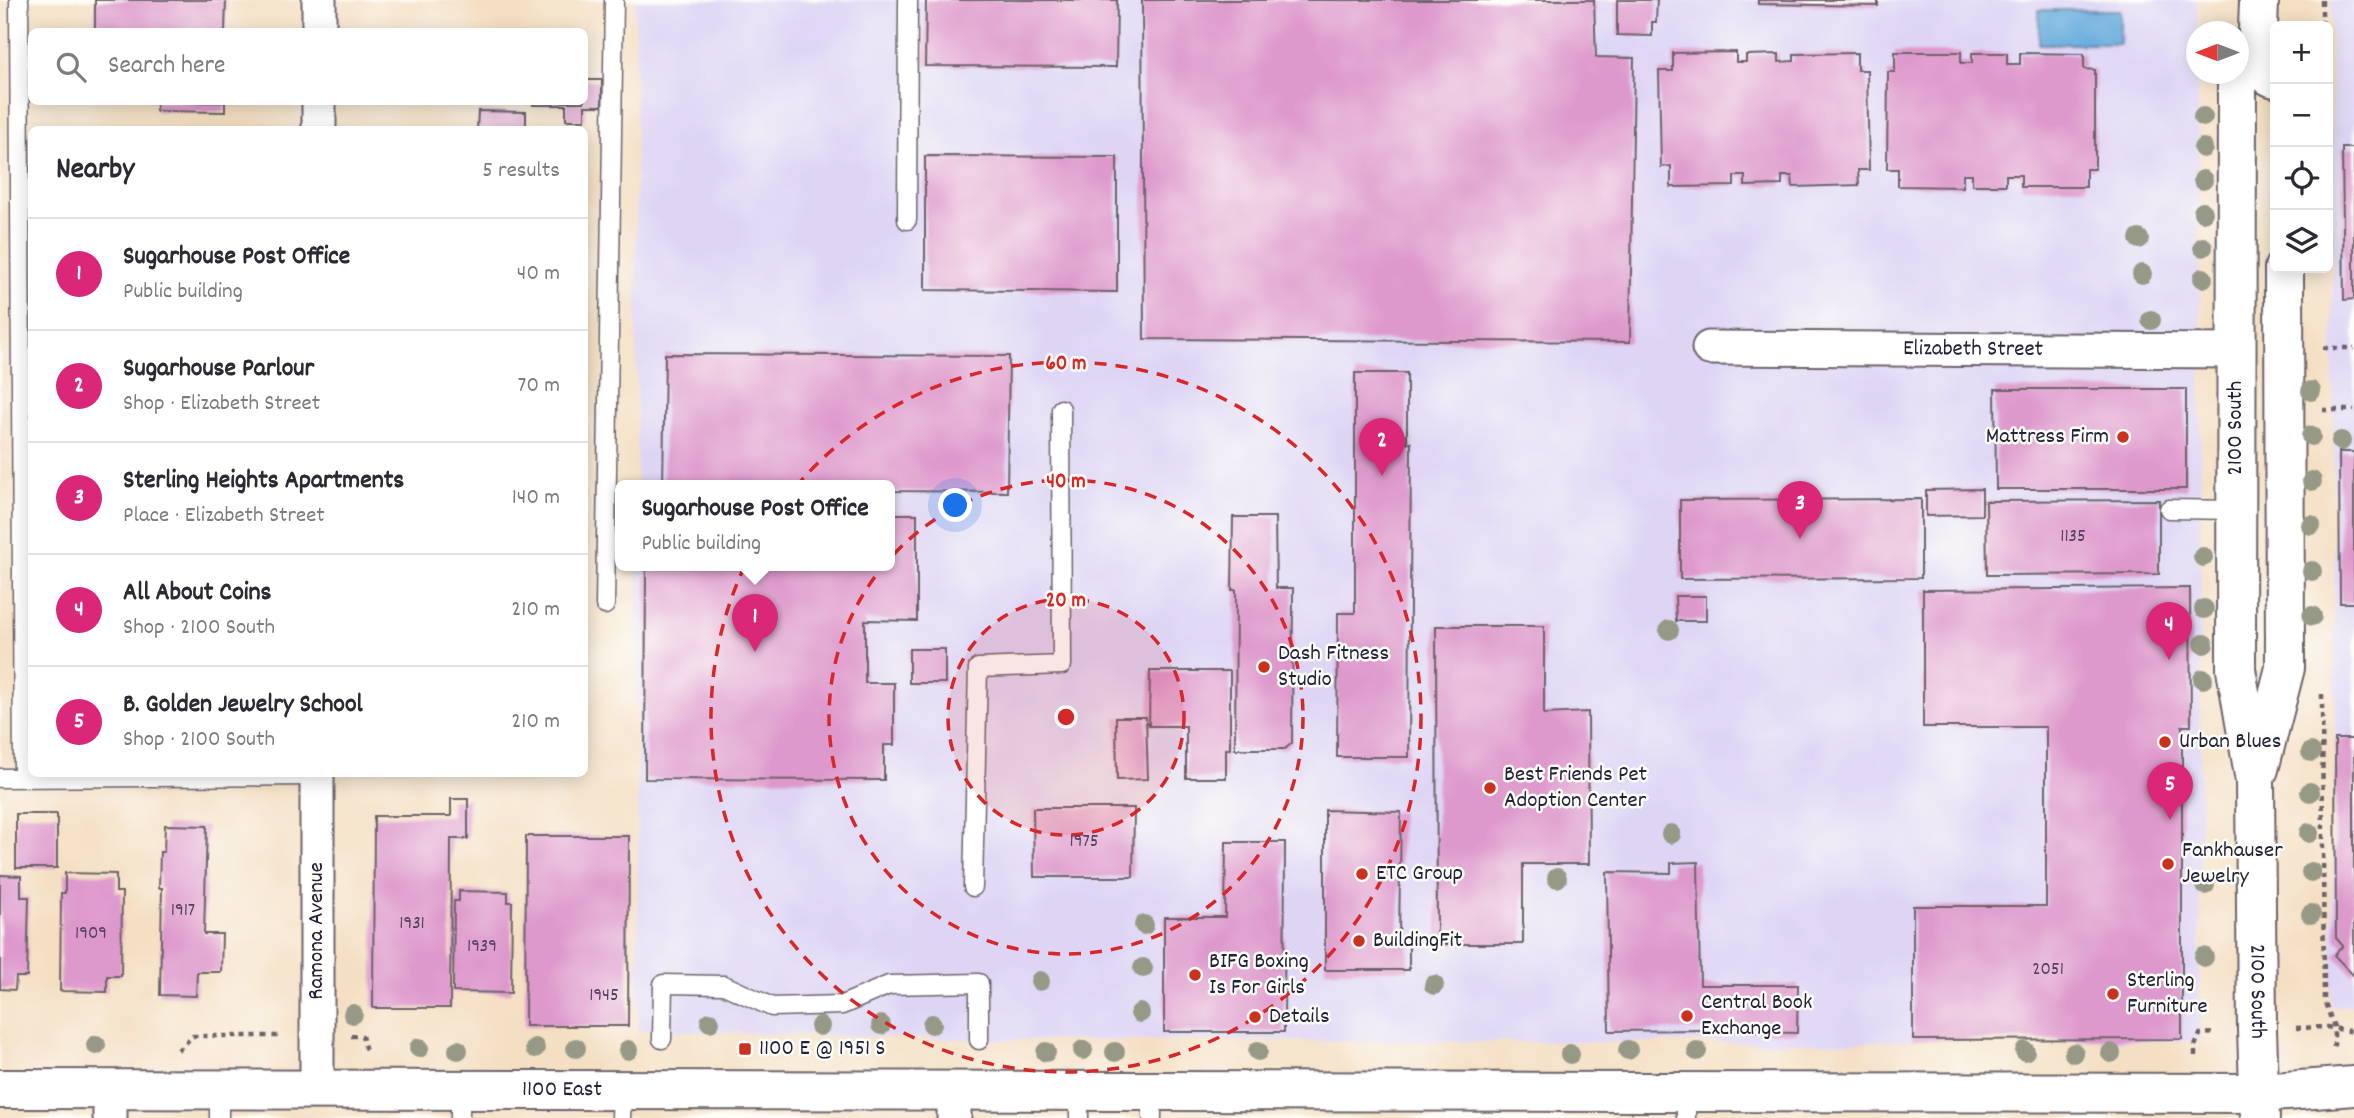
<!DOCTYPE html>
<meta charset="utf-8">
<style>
body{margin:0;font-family:Dekko,sans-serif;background:#f2f2f3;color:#2b2b33}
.controls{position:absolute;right:21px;top:21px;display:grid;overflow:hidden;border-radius:10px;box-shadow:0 4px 18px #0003}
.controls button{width:63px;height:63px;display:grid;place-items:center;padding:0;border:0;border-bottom:2px solid #e1e1e2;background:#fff;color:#2b2b33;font:35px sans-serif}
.compass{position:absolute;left:2186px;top:21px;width:63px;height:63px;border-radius:50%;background:#fff;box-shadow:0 4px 18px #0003;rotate:270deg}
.you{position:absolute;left:956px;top:506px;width:24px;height:24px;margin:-18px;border:5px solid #fff;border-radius:50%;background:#1a73e8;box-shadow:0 0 0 10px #1a73e833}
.badge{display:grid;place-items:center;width:46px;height:46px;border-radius:50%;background:#db2777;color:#fff;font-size:23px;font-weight:700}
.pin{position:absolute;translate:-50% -58px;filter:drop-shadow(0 2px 4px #0008)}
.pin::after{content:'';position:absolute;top:37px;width:24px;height:21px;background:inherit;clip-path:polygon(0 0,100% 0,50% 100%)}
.popup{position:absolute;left:615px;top:480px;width:280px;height:91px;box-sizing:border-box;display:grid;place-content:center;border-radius:10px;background:#fff;filter:drop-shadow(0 2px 5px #0005);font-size:23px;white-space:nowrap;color:#7c7c81}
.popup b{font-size:26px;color:#2b2b33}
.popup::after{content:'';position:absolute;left:50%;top:100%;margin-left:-14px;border:14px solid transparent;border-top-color:#fff}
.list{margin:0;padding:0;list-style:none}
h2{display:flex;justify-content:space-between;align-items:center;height:91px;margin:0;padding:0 28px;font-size:30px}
h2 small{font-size:23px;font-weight:400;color:#7c7c81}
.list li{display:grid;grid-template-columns:46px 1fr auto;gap:21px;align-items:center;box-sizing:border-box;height:112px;padding:0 28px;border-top:2px solid #e1e1e2}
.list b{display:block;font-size:26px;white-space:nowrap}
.list p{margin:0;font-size:23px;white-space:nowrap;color:#7c7c81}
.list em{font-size:23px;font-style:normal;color:#7c7c81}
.icon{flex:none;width:38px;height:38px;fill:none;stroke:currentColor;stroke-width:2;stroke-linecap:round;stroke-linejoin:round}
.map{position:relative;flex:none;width:2354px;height:1118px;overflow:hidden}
.search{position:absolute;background:#fff;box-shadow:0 4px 18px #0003;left:28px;top:28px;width:560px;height:77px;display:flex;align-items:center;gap:18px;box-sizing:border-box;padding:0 24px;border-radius:10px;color:#7c7c81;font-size:26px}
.panel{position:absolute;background:#fff;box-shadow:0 4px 18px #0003;left:28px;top:126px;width:560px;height:651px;border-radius:10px}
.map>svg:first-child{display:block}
.built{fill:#ded5f5}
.water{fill:#68acdd;stroke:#45678c;stroke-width:2}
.building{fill:#de99cc}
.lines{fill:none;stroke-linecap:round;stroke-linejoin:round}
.service-casing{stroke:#6c646b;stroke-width:21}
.minor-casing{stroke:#6c646b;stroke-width:37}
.tertiary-casing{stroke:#6c646b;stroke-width:42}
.secondary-casing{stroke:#6c646b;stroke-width:42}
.path{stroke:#6c646b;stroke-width:4.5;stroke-dasharray:5 5;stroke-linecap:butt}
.service{stroke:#fff;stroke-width:18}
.minor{stroke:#fff;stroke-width:33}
.tertiary{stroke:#fff;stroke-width:38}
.secondary{stroke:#fff;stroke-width:38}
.tree{fill:#979987}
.ring{fill:none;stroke:#d62828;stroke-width:3.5;stroke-dasharray:12 9}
.poi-dot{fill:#c8321e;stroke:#fdfcf7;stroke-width:2.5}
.labels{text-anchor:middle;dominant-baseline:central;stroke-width:5;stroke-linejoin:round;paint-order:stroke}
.number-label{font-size:19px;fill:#51405f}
.street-label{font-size:23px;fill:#22223b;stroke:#fdfcf7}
.poi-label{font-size:23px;fill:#22223b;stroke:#fdfcf7;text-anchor:start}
.centre{fill:#d62828;stroke:#fdfcf7;stroke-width:3.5}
.ring-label{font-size:21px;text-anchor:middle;font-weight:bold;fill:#d62828;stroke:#fdfcf7;stroke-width:5;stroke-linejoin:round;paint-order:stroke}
</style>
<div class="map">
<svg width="2354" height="1118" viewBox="0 0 2354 1118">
<rect width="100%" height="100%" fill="#fdfcf7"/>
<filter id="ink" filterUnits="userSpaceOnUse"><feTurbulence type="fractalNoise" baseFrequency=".0143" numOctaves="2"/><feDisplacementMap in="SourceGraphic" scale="14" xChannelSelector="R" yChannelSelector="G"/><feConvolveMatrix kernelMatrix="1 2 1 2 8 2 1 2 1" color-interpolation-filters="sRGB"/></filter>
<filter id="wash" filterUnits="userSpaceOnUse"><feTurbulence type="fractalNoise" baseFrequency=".00686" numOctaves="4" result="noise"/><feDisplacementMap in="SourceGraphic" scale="28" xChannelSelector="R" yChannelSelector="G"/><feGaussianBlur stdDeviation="1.57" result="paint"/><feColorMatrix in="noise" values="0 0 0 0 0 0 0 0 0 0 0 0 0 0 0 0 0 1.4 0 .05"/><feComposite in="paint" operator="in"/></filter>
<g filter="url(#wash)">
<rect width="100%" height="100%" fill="#f4dfc3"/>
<path class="built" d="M635,0H2197L2201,370L2200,1041L1913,1040L1838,1043L979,1040L638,1030L637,566H890V486H637Z
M2331,0H2354V1006H2331L2335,739Z"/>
<path class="water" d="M2039,10H2120V44H2039Z"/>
<g id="blocks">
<path class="building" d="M95,0H226L225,32H95Z
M926,0H1117L1116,67L925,66Z
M1142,0H1594L1596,57L1634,58L1630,342L1144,339Z
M1617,0H1657L1656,22H1652V36L1617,35Z
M1758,0H1878V6L1758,4Z
M1736,52V62H1746V55L1779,54V62L1794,61V54L1857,53V70H1867L1869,170H1858L1859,185L1793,187L1792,176H1782V185L1745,186V176H1734V186L1671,187V166L1661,167L1659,71H1673V53Z
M1895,52H1961V63H1972V53H2007V64H2020V53L2084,54V69L2095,70V169H2086V187H2021V175H2006V185H1972V174H1963V187L1898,186V169H1887L1888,72H1895Z
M584,80H602V106H585V120H566V105H533V102H584Z
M156,102H225V112L156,111Z
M478,111L526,112V130H477Z
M2342,148H2354V299L2344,300Z
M925,156L1117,157V292L925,290Z
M665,354L1009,356L1007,492L890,491V486H663Z
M1355,373H1407V443H1411L1409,757H1337L1338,613H1355Z
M1995,389H2186V489H1996Z
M2339,452H2354V603H2340Z
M1982,489V515L1926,516V490Z
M1921,499V578L1680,579V500Z
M2159,500V574L1987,575L1986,501Z
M890,514H917V621L865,620V683H894V745H884V780L645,779L646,566H890Z
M1233,517H1275L1276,588H1293L1292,743L1285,749H1235L1236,590H1232Z
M2190,588L2191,726H2182V1039L1913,1040V906H2046V727H1923V590Z
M1675,596H1706V621H1676Z
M1436,626H1544V714L1588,712L1589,864H1523V944H1437Z
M909,649H945V683H909Z
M1150,671H1230V749H1226V778H1186V726H1149Z
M1116,717H1146L1148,779L1117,780Z
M2335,739H2354V976L2334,955L2343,946L2336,938Z
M451,799H468V839H451L450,1008H373L374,816H451Z
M1033,808H1134L1133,877H1034Z
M1325,810L1401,812L1399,937H1409V970H1325Z
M16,814H57V868H16Z
M165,825L207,826L204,934H222L221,972H197L196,996L160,995L162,888H159L160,852H164Z
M526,836H629L628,1026H525Z
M1226,842H1285L1284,1032H1164V917H1225Z
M1698,862L1700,985H1798L1797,1033L1701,1030L1609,1031L1607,872L1671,873V863Z
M65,873L116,874V892H122L121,976H107V992L60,991L61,893H65Z
M0,875L21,876V897H29L27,977H16L15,990L0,989Z
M459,891L508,892V902H512L511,993L453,992L454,901H459Z"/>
</g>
</g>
<g filter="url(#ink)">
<use href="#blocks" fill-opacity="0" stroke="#6c646b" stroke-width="2"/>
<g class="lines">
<g class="service-casing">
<path id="service" d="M19,0L23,777
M907,220L908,0
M2169,509L2236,510
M605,605L614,0
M0,778L317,776
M973,887L978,668L1062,665L1061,409
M662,1039L663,984L724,985L772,1007L842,1005L889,985L979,983V1040
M219,1089V1118
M460,1090V1118
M1079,1091V1118
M1152,1091V1118
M1686,1092V1118
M621,1118L622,1090"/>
</g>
<g class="minor-casing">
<g id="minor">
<path d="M319,32V0"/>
<path d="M319,130V102"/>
<path id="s1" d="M1709,348L2236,351"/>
<path d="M110,1089V1118"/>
<path d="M317,1089V774"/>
<path d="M954,1091V1118"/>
</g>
</g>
<g class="tertiary-casing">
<g id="tertiary">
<path id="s2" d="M0,1089L2259,1093L2354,1086"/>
</g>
</g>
<g class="secondary-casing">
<g id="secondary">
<path d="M2259,0C2259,19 2252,74 2275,78"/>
<path id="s3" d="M2237,74L2236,669L2255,781L2257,1030L2260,1118"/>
<path d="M2259,769L2285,668L2284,268"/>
</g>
</g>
<path class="path" d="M2322,0V26
M2323,348H2354
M2323,410H2354
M2322,694L2324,1000L2334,1027V1047
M2296,1028L2327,1027L2354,1032
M351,1036H362L366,1051
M178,1050L193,1036H280
M2195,1056V1046L2200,1034L2217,1033"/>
<use href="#service" class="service"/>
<use href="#minor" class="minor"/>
<use href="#tertiary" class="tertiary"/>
<use href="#secondary" class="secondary"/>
</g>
<g class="tree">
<circle cx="2203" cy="117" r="10"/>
<circle cx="2203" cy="148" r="10"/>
<circle cx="2203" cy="180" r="10"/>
<circle cx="2203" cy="212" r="10"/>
<circle cx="2139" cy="239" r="10"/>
<circle cx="2203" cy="247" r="10"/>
<circle cx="2142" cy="274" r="10"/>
<circle cx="2203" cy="278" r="10"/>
<circle cx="2151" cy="320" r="10"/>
<circle cx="2311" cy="391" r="10"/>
<circle cx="2311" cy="436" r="10"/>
<circle cx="2341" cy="441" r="10"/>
<circle cx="2312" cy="481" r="10"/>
<circle cx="2311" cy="525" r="10"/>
<circle cx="2203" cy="557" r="10"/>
<circle cx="2312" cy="571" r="10"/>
<circle cx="2204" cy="609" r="10"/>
<circle cx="2312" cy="616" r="10"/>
<circle cx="1669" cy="630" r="10"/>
<circle cx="2204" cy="644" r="10"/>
<circle cx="2203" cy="679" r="10"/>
<circle cx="2311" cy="752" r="10"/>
<circle cx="2310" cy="792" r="10"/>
<circle cx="2309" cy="833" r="10"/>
<circle cx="1671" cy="834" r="10"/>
<circle cx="2311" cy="872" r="10"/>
<circle cx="1557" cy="878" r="10"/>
<circle cx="2205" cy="885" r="10"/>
<circle cx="2311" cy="914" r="10"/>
<circle cx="1144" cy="925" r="10"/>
<circle cx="2204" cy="957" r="10"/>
<circle cx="1143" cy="968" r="10"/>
<circle cx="1040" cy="981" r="10"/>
<circle cx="1434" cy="985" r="10"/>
<circle cx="1140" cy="1013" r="10"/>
<circle cx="353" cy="1014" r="10"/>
<circle cx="710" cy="1022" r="10"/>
<circle cx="932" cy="1024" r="10"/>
<circle cx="881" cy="1025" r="10"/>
<circle cx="820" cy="1026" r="10"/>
<circle cx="96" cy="1045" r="10"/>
<circle cx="419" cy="1048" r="10"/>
<circle cx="535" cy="1048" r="10"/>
<circle cx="576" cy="1048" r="10"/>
<circle cx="458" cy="1050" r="10"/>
<circle cx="628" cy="1050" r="10"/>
<circle cx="1083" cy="1050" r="10"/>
<circle cx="1628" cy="1050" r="10"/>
<circle cx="1258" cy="1051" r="10"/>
<circle cx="1697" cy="1051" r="10"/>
<circle cx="2025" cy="1051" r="10"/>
<circle cx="1046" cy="1052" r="10"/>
<circle cx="1115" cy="1052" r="10"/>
<circle cx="2074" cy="1053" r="10"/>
<circle cx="2111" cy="1053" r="10"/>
<circle cx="1570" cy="1054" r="10"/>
</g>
</g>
<circle cx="1066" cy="717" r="118" fill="#d62828" fill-opacity=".12"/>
<g class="ring">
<circle cx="1066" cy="717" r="118"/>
<circle cx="1066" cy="717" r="237"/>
<circle cx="1066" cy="717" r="355"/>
</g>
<g class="poi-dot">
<circle cx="2123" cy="437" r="7"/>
<circle cx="1264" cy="667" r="7"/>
<circle cx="2165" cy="742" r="7"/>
<circle cx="1490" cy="788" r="7"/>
<circle cx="2168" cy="864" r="7"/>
<circle cx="1362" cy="874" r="7"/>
<circle cx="1359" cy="941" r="7"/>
<circle cx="1195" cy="975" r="7"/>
<circle cx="2113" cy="994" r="7"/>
<circle cx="1687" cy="1016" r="7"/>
<circle cx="1255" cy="1017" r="7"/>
<rect x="738" y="1042" width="14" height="14" rx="3.5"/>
</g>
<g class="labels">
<g class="number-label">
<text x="2073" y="537">1135</text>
<text x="1084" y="842">1975</text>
<text x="183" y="911">1917</text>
<text x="412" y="924">1931</text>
<text x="91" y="934">1909</text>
<text x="482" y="947">1939</text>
<text x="2048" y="970">2051</text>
<text x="604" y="996">1945</text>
</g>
<g class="street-label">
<text stroke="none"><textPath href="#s1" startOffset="264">Elizabeth Street</textPath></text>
<text transform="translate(2236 428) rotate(-90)">2100 South</text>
<text transform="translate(317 931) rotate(-90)">Ramona Avenue</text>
<text stroke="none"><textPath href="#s3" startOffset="919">2100 South</textPath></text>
<text stroke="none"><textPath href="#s2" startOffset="562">1100 East</textPath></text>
</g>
<g class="poi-label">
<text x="2109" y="437" text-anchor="end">Mattress Firm</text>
<text x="1278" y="654">Dash Fitness<tspan x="1278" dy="26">Studio</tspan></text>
<text x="2179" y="742">Urban Blues</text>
<text x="1504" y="775">Best Friends Pet<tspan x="1504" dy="26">Adoption Center</tspan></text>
<text x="2182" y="851">Fankhauser<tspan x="2182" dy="26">Jewelry</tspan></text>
<text x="1376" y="874">ETC Group</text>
<text x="1373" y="941">BuildingFit</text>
<text x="1209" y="962">BIFG Boxing<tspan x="1209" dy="26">Is For Girls</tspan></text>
<text x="2127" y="981">Sterling<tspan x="2127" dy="26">Furniture</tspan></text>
<text x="1701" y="1003">Central Book<tspan x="1701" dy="26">Exchange</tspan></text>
<text x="1269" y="1017">Details</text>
<text x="759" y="1049">1100 E @ 1951 S</text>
</g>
</g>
<circle cx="1066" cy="717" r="10" class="centre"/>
<g class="ring-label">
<text x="1066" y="369">60 m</text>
<text x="1066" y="487">40 m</text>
<text x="1066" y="606">20 m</text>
</g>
</svg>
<div class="controls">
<button>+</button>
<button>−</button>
<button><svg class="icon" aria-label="locate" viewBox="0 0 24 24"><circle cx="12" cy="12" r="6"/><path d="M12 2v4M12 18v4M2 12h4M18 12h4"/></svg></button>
<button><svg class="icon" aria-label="layers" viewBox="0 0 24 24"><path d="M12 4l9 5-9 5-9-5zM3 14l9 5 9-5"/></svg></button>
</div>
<svg class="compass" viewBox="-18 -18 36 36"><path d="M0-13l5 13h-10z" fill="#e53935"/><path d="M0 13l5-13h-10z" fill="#7c7c81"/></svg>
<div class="you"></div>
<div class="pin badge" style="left:755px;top:652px">1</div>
<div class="popup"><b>Sugarhouse Post Office</b>Public building</div>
<div class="pin badge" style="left:1382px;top:476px">2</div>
<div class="pin badge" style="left:1800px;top:539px">3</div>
<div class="pin badge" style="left:2169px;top:660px">4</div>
<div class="pin badge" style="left:2170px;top:820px">5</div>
<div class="search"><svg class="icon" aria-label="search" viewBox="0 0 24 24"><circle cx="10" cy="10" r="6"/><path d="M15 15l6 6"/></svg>Search here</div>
<section class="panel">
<h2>Nearby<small>5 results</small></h2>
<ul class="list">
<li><span class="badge">1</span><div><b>Sugarhouse Post Office</b><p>Public building</p></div><em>40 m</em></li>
<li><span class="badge">2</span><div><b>Sugarhouse Parlour</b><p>Shop · Elizabeth Street</p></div><em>70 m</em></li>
<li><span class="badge">3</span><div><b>Sterling Heights Apartments</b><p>Place · Elizabeth Street</p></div><em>140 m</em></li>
<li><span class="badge">4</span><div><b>All About Coins</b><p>Shop · 2100 South</p></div><em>210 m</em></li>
<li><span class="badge">5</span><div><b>B. Golden Jewelry School</b><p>Shop · 2100 South</p></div><em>210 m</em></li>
</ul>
</section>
</div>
